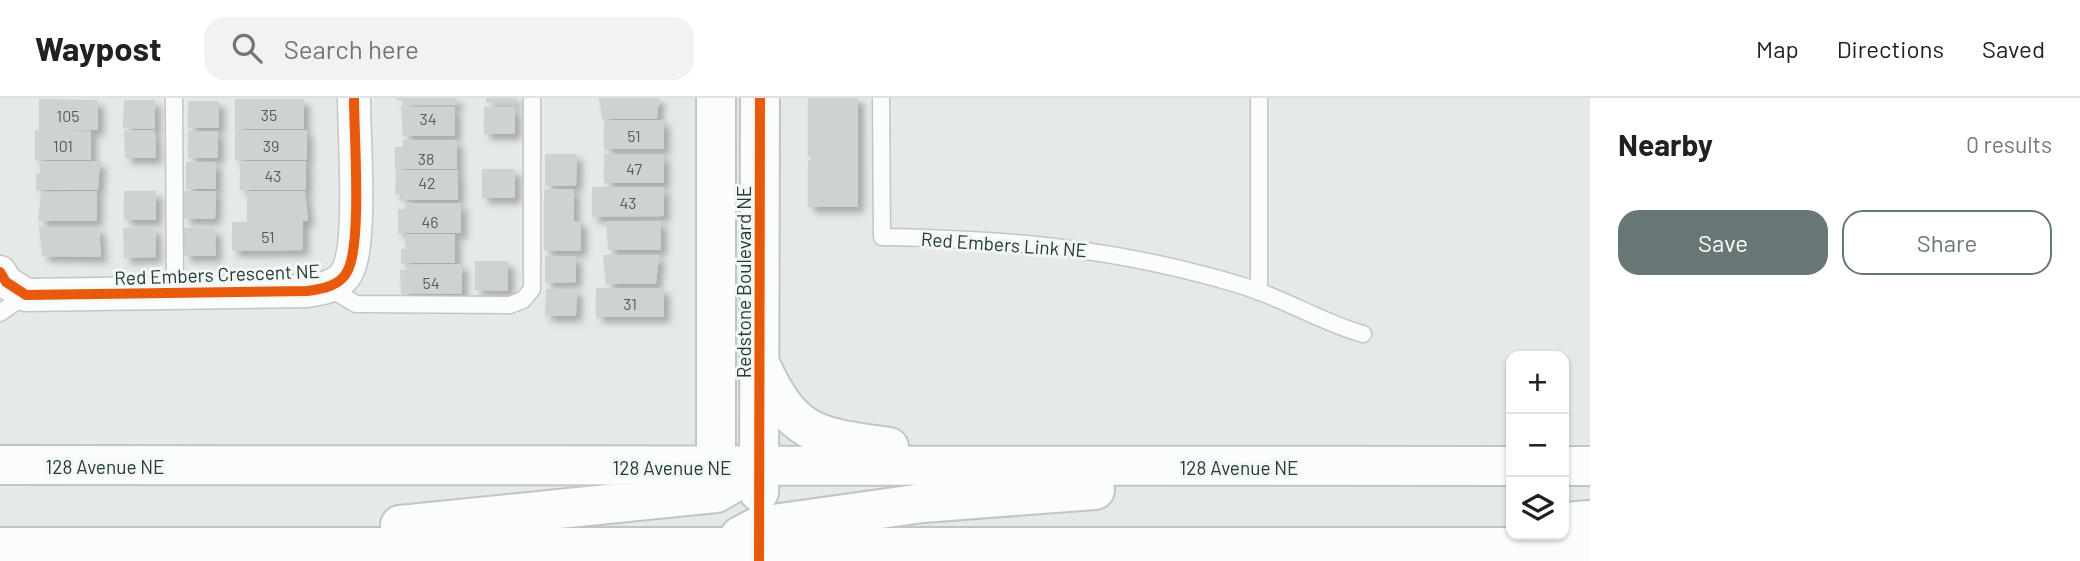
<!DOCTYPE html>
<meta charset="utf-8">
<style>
body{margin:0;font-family:Barlow,sans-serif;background:#f2f2f2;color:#202124}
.controls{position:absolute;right:21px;bottom:21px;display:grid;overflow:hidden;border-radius:14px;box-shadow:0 2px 5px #0004}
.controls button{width:63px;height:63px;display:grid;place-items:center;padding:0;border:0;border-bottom:2px solid #e0e0e0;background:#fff;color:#202124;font:35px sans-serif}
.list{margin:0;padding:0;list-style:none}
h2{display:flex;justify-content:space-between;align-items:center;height:91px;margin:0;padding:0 28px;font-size:30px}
h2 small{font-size:23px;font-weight:400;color:#757577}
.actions{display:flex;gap:14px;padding:21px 28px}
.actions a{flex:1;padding:16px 0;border:2px solid #687775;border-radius:21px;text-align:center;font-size:24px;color:#687775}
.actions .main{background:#687775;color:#fff}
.icon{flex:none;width:38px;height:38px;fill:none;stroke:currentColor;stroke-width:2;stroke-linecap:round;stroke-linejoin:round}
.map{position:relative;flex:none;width:1590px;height:463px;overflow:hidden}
header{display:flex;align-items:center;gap:42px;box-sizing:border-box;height:98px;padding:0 35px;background:#fff;border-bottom:2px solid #e0e0e0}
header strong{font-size:33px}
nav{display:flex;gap:38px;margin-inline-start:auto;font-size:24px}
.search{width:490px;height:63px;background:#f2f2f2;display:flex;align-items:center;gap:18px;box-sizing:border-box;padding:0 24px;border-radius:21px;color:#757577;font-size:26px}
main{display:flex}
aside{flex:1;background:#fff}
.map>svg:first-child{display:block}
.building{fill:#ced2d1;stroke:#ced2d1;stroke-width:2;filter:url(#shadow)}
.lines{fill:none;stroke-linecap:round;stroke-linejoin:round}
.lane-casing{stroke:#c2c6c5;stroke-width:19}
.street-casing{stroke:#c2c6c5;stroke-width:35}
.secondary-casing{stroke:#c1c6c5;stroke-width:42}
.lane{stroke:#fbfcfc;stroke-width:16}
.street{stroke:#fbfcfc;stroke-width:32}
.secondary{stroke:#fbfcfc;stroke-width:38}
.cycleway-casing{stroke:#f3f8f6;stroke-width:15}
.cycleway{stroke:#e8590c;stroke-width:10}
.labels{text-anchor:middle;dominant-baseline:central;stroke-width:6;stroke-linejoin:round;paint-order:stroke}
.number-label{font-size:16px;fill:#50615e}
.street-label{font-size:19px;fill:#253a37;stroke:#f3f8f6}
</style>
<header>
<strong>Waypost</strong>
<div class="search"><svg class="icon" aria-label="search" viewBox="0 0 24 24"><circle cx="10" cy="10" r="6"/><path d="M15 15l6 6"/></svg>Search here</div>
<nav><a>Map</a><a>Directions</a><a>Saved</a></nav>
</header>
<main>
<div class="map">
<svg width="1590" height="463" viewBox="0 0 1590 463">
<defs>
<filter id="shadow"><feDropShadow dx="6" dy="6" stdDeviation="3.5" flood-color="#0004"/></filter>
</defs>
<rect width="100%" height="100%" fill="#e5e9e8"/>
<path class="building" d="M456,0V6H404V1H396Z
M487,0H515V4H487Z
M600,0H658L656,20H603Z
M809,0H857V108H809V63H812V57H809Z
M40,2L97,3V31H40Z
M236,2H303V30H236Z
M125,3H154V30L124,29Z
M189,4H218V29H189Z
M402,10H454V37H404Z
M485,10H514V35H485Z
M605,23H663V50H605Z
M36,33L90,34V61H36Z
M154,33L155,59H126L125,34Z
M236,33H306V61H236Z
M189,34H217V59H189Z
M404,43H456V70H396V50H404Z
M546,57H576L575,87H546Z
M605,57H663V84H605Z
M41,64H99L97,91H37V76H41Z
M241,64H305V91H241Z
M187,65H215V90H187Z
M483,72H514V99H483Z
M397,73H457V101H404V95H396Z
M593,90H663V117L593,118Z
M545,92H573V122H545Z
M96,94V122H39L42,95Z
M125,94H155V121H125Z
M185,94H215L214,120H185Z
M248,94H304L307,122H248Z
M406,106H460V134H399V112H406Z
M302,124V151L233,152V125Z
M545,124H580V152H545Z
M607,124H660V151H609Z
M40,130H98L100,158L43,157Z
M154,130L155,158L125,159L124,131Z
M185,131H214L215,157H185Z
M407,137H454V164H402V152H406Z
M604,158H658L655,185H607Z
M546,159H575V183L546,184Z
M476,164H507V192L476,191Z
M461,167V195H402L401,173H408V168Z
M597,191H663V218H597Z
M547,192H576L575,217H546Z"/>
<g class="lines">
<g class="lane-casing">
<path id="lane" d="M174,0L175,196
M881,0L882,139C1009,141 1117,150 1240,187C1282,199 1320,224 1363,236
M329,190L356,206L510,207L523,202L532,191V0
M1259,194V0
M0,215L26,197"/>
</g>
<g class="street-casing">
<path id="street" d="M0,174L6,184L26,197L307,193C322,191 341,188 348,172C362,143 354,38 354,0"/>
</g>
<g class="secondary-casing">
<path id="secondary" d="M716,0V394
M761,268C793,338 817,339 889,349
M0,367L1511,368
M1564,368H1590
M759,394L760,0
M1564,424L1590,422
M400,427L716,395L752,374
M740,438L759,428L923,405L1095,392
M0,449H1590"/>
</g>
<use href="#lane" class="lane"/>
<use href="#street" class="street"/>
<use href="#secondary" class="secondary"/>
<g class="cycleway-casing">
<path id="cycleway" d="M0,174L6,184L26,197L307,193C322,191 341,188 348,172C362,143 354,38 354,0
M759,463L760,0"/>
</g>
<use href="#cycleway" class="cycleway"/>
</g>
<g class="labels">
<g class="number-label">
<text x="269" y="16">35</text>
<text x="68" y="17">105</text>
<text x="428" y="20">34</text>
<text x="634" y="37">51</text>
<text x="63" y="47">101</text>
<text x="271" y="47">39</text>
<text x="426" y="60">38</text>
<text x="634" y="70">47</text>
<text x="273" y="77">43</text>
<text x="427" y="84">42</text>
<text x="628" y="104">43</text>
<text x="430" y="123">46</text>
<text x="268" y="138">51</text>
<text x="431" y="184">54</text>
<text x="630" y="205">31</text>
</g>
<g class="street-label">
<text transform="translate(1004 146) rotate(4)">Red Embers Link NE</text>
<text transform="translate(217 176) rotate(-2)">Red Embers Crescent NE</text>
<text transform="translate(743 184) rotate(-90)">Redstone Boulevard NE</text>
<text x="105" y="368">128 Avenue NE</text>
<text x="672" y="369">128 Avenue NE</text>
<text x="1239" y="369">128 Avenue NE</text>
</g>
</g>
</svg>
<div class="controls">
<button>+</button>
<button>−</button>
<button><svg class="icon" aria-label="layers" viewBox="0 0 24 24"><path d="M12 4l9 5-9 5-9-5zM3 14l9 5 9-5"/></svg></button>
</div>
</div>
<aside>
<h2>Nearby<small>0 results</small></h2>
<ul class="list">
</ul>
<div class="actions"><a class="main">Save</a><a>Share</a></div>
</aside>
</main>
